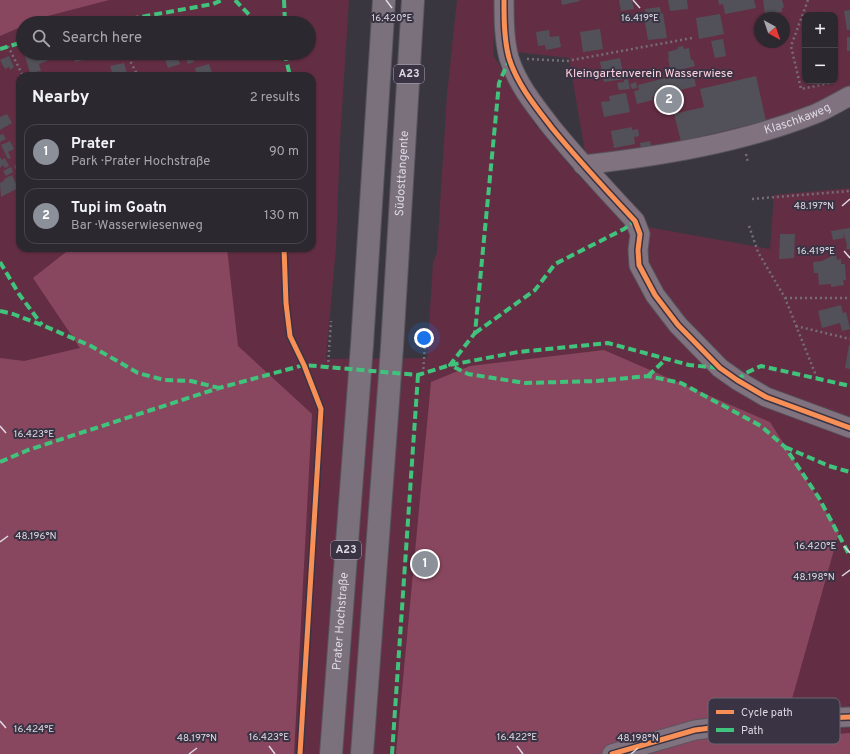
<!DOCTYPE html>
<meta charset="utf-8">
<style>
body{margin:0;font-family:Overpass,sans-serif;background:#343038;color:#f1f3f6}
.controls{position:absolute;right:12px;top:12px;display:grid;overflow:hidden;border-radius:8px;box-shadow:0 1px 3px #0004}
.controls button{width:36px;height:36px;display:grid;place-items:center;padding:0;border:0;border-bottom:1px solid #48444c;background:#2c2830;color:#f1f3f6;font:20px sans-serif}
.compass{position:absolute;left:754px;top:12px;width:36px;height:36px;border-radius:50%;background:#2c2830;box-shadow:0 1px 3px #0004;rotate:140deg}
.you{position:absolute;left:424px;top:338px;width:14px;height:14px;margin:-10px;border:3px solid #fff;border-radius:50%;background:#1a73e8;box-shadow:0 0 0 6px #1a73e833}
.badge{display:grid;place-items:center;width:26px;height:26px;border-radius:50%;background:#8c9099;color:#fff;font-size:13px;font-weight:700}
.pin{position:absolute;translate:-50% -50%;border:2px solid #fff;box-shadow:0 1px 4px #0006}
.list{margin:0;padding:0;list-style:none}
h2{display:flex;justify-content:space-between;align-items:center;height:52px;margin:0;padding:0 16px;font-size:17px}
h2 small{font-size:13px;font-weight:400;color:#a6a6ab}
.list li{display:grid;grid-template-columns:26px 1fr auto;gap:12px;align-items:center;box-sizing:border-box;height:56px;margin:0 8px 8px;padding:0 8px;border:1px solid #48444c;border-radius:12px}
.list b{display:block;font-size:15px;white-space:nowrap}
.list p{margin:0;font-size:13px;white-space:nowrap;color:#a6a6ab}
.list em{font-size:13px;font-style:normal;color:#a6a6ab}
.icon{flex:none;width:22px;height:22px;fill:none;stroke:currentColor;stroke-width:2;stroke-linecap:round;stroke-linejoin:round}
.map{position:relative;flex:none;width:850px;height:754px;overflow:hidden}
.search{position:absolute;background:#2c2830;box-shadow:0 1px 3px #0004;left:16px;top:16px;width:300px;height:44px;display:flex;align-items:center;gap:10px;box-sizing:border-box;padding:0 14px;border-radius:22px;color:#a6a6ab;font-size:15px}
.panel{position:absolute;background:#2c2830;box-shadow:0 1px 3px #0004;left:16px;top:72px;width:300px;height:180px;border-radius:12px}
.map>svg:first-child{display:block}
.green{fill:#632e43;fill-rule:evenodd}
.forest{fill:#89475f}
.building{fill:#525159}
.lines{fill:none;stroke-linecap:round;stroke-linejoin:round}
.minor-casing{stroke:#57545d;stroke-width:21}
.highway-casing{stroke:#57545d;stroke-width:24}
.path{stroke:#756d76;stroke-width:2.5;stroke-dasharray:2 3;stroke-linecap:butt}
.minor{stroke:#80727f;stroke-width:19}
.highway{stroke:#7a717c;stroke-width:22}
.quiet{stroke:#40c37c;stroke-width:4;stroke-dasharray:8 4;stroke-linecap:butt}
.cycleway-casing{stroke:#393343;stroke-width:8}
.cycleway{stroke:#f78f57;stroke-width:5}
.ticks{fill:none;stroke:#ddd8e3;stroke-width:1.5}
.labels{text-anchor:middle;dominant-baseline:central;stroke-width:4;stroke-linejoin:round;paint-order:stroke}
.shield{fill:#393343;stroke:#aca6b3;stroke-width:1}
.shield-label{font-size:11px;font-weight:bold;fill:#ddd8e3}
.park-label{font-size:12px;fill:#ffd1de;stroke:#393343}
.street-label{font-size:12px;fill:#ddd8e3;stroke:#393343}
.key{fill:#393343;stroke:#6a6573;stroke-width:1}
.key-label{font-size:11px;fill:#ddd8e3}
.ticks-label{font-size:10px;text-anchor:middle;fill:#ddd8e3;stroke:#393343;stroke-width:4;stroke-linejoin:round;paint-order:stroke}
</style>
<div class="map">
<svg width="850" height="754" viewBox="0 0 850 754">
<rect width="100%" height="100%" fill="#3a3640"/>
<path class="green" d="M0,0H349L340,140L336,247L326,359L427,358L433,263L437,253L447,95L457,0H496L493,55L534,123L578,175L625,223L770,249L774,195L850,188V754H0ZM23,23H309V53H23ZM20,76H312V248H20Z
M512,0H850V97L769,125L642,152L586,158L569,58L516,52L510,13ZM805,15H835V81H805ZM760,18H784V42H760Z"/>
<path class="forest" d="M0,0H109L40,18L29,23H23V26L0,36Z
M71,248H227L238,346L312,414L294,754H0V358L24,361L80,348L33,278Z
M604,350L770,422L839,532L781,738L850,733V754H396L431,382L470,366Z"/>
<path class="building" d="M561,0H580V1L562,5Z
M619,0H632L634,9L621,11Z
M668,0H687L688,9L670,11Z
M718,0H754L756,8L725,14L723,4L719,5Z
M763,0H782L784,7L782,8V12L765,14Z
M660,7L661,14L663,13L667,38L648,40L644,16H646L645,9Z
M850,10V30H847L844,11Z
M720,14L724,34L699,39L696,18Z
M600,29L603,49L583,52L580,32Z
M549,30L550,37L559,36L561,47L546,50L545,45L538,46L536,32Z
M847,37H850V51H847Z
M723,39L726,56L715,58L711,41Z
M683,46L684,49L689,48L691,60H693L695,66L672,72V68L670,69L668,57H669L668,52L678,49V47Z
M24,53H45L47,61L39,64L41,71L30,73Z
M83,53L84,60L75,62L74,54Z
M100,53H114V55L101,57Z
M163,53H176L180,64L168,68Z
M184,53H191L194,62L188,64Z
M9,56L14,67L10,70L9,67L5,69L0,60Z
M620,58L624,79L604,82L600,62Z
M124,63L128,76H113L110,66Z
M209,64L213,76H197L195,68Z
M693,71L696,86L652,97L653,100L637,104L634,91L639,90L638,85Z
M188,72L189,76H175V74Z
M49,73L50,76H36V75Z
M756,76L766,121L681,141L674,114L704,107L700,89Z
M628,79L630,89L619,90L617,83L624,82V80Z
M636,82L637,88L632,89L630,84Z
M626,93L630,112L604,117L601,102L610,101L609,96Z
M7,114L12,123L0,130V117Z
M632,127V130L638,129L639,136L634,137L635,144L614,148L611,131Z
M3,134L6,139L0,142V135Z
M10,141L14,149L8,152L11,158L8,159L1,145Z
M650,141L652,150L642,152L640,143Z
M0,157L2,160L5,158L9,166L5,168L3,165L0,168Z
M20,163V174H18L14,166Z
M11,167L13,172L6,176L3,171Z
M12,175L18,188L1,197L0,183L5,180L4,179Z
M850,228V249H846L847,245L843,231L844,238L833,240L831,231Z
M780,234H795L794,258L779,259Z
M836,254L837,260L841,259V264H845L846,280H843L844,285L831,287V284L819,285L818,273H814L813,262L822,261Z
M841,305L843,313L846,312L850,329L842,331L840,323L822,328L818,311Z
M849,345H850V369L845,368Z"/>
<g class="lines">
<g class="minor-casing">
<g id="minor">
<path d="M504,0C504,19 504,39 509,58C517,84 535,106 552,128C578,160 607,191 635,221L640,234L638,250L639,265L655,295L678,325L720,368L737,380L766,397L850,428"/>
<path id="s1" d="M583,165C662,156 741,143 815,114C827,109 838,102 850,96"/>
<path d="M612,754L695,730L773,720L850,717"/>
</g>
</g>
<g class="highway-casing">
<g id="highway">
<path id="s2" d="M331,754L362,345L384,0"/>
<path id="s3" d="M362,754L392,347L413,0"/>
</g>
</g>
<path class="path" d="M808,0L791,46L801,89L835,82
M109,23H110
M8,46L23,76
M126,53L138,76
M527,59L567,61L692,38
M746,154L748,163
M752,199L850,191
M749,226L758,252L785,298L817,378
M785,298H850
M796,326L850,339
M328,367L331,321
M423,374L426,329"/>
<use href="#minor" class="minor"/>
<use href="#highway" class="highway"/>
<path class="quiet" d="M235,0L257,23
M284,0L285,23
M107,23L213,4L222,0
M0,49L23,42
M285,53L286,59L290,76
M510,58L499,83L475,333L450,365L468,374L525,383L597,381L648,376L681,383L761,426L785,447L819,498L850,556
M0,262L19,294L42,325
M0,311L13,314L42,325L91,346L138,373L164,380L191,381L219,388
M475,333L535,290L555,264L624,229L635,221
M648,376L666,359
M737,380L746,373L761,366L850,386
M785,447L829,466L850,472
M0,462L28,450L219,388L304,365L418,375L450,365L518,352L608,343L689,365L720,368
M392,754L418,375"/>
<g class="cycleway-casing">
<path id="cycleway" d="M504,0C504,19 504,39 509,58C517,84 535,106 552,128C578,160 607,191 635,221L640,234L638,250L639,265L655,295L678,325L720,368L737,380L766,397L850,428
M284,248L286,303L290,336L304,365L321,409L300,754
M612,754L695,730L773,720L850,717"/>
</g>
<use href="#cycleway" class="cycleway"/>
</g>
<path class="ticks" d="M386,0L392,8M633,0L640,8M842,206L850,199M844,251L850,258M0,426L6,433M0,542L8,536M844,546L850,553M842,576L850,570M0,721L6,728M269,746L275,754M517,746L523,754M189,754L197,748M631,754L638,748"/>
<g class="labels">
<g class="shield">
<rect x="394" y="65" width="30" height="18" rx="3"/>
<rect x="331" y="541" width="30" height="18" rx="3"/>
</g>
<g class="shield-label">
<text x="409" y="74">A23</text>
<text x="346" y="550">A23</text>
</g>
<g class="park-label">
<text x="649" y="74">Kleingartenverein Wasserwiese</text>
</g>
<g class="street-label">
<text stroke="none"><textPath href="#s1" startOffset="220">Klaschkaweg</textPath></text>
<text stroke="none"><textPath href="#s3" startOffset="582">Südosttangente</textPath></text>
<text stroke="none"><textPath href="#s2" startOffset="133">Prater Hochstraße</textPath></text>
</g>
</g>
<rect x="708" y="698" width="132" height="46" rx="6" class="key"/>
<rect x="716" y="710" width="18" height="4" fill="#f78f57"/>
<rect x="716" y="728" width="18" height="4" fill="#40c37c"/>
<g class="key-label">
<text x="741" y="716">Cycle path</text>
<text x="741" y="734">Path</text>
</g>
<g class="ticks-label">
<text x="392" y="21">16.420°E</text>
<text x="640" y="21">16.419°E</text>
<text x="814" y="209">48.197°N</text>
<text x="816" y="254">16.419°E</text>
<text x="34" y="437">16.423°E</text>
<text x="36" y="539">48.196°N</text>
<text x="816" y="549">16.420°E</text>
<text x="814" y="580">48.198°N</text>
<text x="34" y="732">16.424°E</text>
<text x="269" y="740">16.423°E</text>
<text x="517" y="740">16.422°E</text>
<text x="197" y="741">48.197°N</text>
<text x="638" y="741">48.198°N</text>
</g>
</svg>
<div class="controls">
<button>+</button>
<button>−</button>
</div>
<svg class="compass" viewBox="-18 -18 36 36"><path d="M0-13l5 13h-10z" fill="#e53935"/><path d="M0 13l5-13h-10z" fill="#a6a6ab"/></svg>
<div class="you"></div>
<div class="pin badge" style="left:425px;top:564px">1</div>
<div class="pin badge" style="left:669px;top:100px">2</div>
<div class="search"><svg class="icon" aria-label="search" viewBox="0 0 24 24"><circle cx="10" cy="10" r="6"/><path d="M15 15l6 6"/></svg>Search here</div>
<section class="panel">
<h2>Nearby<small>2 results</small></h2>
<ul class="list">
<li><span class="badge">1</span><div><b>Prater</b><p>Park · Prater Hochstraße</p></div><em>90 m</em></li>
<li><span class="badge">2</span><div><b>Tupi im Goatn</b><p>Bar · Wasserwiesenweg</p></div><em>130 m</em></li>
</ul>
</section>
</div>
